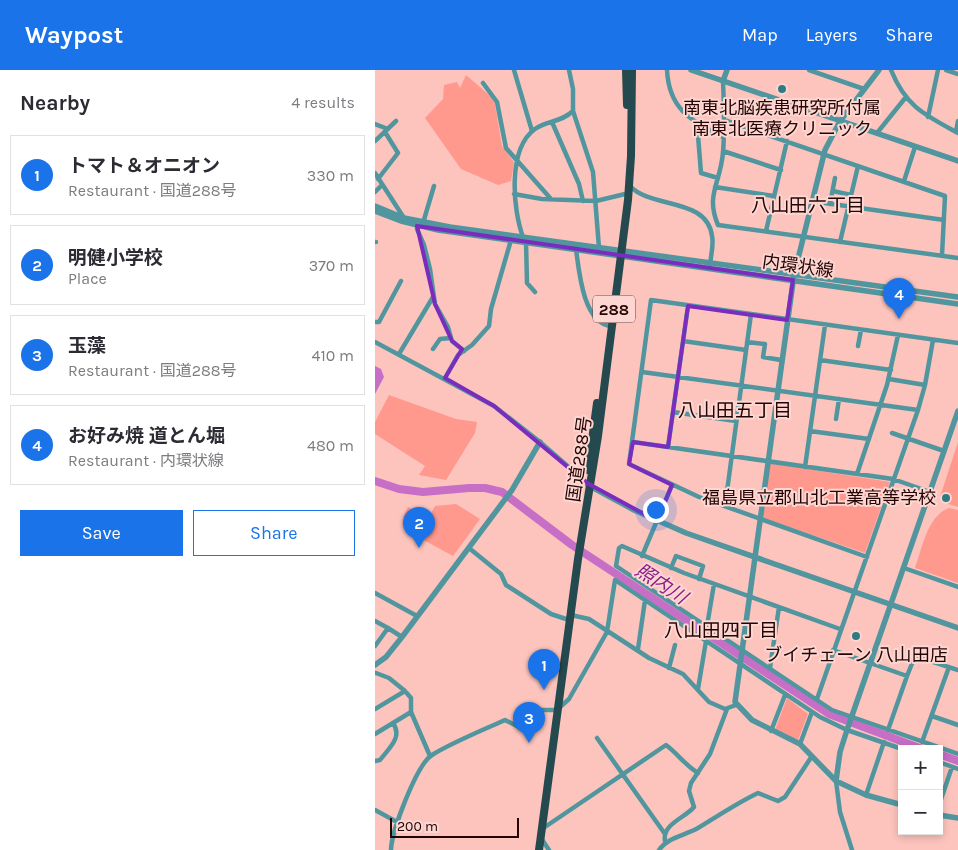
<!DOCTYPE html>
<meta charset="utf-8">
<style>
body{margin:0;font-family:Karla,"Noto Sans JP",sans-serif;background:#f7f7f7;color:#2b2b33}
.controls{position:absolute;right:15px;bottom:15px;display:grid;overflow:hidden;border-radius:0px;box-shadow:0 2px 8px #0003}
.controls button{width:45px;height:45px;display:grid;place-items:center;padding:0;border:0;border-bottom:1px solid #e1e1e2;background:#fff;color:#2b2b33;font:25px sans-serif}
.scale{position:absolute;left:15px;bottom:12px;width:129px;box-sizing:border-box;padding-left:5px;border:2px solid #230403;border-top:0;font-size:14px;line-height:18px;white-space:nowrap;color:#230403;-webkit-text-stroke:4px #fdd6d1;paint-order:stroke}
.you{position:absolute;left:280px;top:439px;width:18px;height:18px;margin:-12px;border:4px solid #fff;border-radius:50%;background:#1a73e8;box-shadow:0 0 0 8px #1a73e833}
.badge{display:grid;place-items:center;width:32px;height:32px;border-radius:50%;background:#1a73e8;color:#fff;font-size:16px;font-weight:700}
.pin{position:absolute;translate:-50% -41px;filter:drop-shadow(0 1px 2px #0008)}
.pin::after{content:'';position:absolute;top:26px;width:18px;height:15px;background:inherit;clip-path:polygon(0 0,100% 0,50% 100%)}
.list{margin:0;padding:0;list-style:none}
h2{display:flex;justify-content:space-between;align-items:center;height:65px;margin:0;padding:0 20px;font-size:21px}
h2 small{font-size:16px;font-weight:400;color:#7c7c81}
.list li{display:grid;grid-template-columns:32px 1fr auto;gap:15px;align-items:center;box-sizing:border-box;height:80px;margin:0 10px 10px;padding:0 10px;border:1px solid #e1e1e2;border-radius:0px}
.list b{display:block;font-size:19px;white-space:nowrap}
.list p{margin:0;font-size:16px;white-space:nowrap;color:#7c7c81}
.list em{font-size:16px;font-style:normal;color:#7c7c81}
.actions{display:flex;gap:10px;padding:15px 20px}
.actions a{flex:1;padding:11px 0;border:1px solid #1a73e8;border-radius:0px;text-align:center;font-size:18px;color:#1a73e8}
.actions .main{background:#1a73e8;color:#fff}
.map{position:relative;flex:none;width:583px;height:780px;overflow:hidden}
header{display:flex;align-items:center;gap:30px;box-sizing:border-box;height:70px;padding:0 25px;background:#1a73e8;color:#fff}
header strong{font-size:24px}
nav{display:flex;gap:28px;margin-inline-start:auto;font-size:18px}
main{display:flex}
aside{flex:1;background:#fff}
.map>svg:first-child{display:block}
.green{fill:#ff988d}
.water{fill:#c76ec7}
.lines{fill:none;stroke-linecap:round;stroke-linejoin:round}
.river{stroke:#c76ec7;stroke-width:8}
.minor{stroke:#51969f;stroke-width:4.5}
.tertiary{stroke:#51969f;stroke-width:5.5}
.trunk{stroke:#24494e;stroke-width:8}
.marked{fill:none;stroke:#7b2cbf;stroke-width:4;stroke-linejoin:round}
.poi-dot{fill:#327983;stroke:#fdd6d1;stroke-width:2}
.labels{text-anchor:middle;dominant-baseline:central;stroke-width:4;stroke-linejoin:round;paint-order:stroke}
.shield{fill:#fdd6d1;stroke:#644341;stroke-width:1}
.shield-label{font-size:16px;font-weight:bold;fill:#230403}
.poi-label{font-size:18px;fill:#230403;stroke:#fdd6d1}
.street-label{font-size:18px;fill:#230403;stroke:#fdd6d1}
.neighbourhood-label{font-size:19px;fill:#230403;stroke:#fdd6d1}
.water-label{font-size:19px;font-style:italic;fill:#891c8b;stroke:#fdd6d1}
</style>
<header>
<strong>Waypost</strong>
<nav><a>Map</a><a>Layers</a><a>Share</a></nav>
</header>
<main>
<aside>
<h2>Nearby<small>4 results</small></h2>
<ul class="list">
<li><span class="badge">1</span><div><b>トマト＆オニオン</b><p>Restaurant · 国道288号</p></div><em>330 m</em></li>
<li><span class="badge">2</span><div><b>明健小学校</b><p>Place</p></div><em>370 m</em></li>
<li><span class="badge">3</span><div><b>玉藻</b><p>Restaurant · 国道288号</p></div><em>410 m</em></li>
<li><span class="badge">4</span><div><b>お好み焼 道とん堀</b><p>Restaurant · 内環状線</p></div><em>480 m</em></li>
</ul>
<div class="actions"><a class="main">Save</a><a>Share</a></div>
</aside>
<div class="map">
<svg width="583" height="780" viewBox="0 0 583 780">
<rect width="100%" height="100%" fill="#fcc4bc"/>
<path class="green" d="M91,5L119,29L127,76L139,92L136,111L123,115L86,99L50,48L68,29L69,15L82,12L85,18Z
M14,325L81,349L102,352L100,363L71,410L44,405L50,396L0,364V352Z
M583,372V437L573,434L565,427Z
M395,393L515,412L490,483L388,448Z
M81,434L105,449L78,486L43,467L60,436Z
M33,437L52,448L46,457L28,447Z
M574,438L583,440V513L540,498C547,479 552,446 574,438Z
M412,628L433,644L423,670L400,660Z"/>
<path class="water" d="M0,296L6,299L9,307L0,324Z"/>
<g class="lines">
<path class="river" d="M0,411L24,419L48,422L94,418H110L127,422L197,475L454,644L547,679
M564,684L583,691"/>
<path class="minor" d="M139,0L157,61
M194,0L198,19V41L218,102L224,178
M292,0C294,40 316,50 348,67
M434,0L489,19
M516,0C531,37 550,45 583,63
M571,0L583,4
M348,11C349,35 350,59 348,82C346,112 330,125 343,155L583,188
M108,13L122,32L131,78L176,129
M553,47L563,0
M349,50L570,126L567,185
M177,52L204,114L208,131
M322,53L326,103L343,108
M0,54L13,59
M581,62L583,51
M502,63L531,27
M0,71L21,51
M348,81L406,100
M0,103L29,148
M3,109L23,83L10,62
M529,111L540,77
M255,116C276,139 332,127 337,166C339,175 336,185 335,194
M340,117L399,126
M458,121L476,125
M0,122L7,115
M139,124L167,129L221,131L250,124
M436,131L569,150
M455,134L460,108
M42,153V159L49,175L55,199L60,234L73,257L77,271L89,281
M48,153L59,116
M391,161L412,71
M148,167C138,140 132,79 160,59C173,50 185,53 198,41
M0,172H1
M151,172L152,213L160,222
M465,172L483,96
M201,179C204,201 208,253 236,256
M0,252H4L26,211
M308,271L371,280
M0,272L119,336L165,372L212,413
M372,272L390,274L388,287L406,290
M483,276L486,260
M58,279L65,269L76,268
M24,284L58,227
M445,290L516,300
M267,302L543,340
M70,308L83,285L97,275L114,256L116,239L136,170
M514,309L550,315
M298,342L361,351
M461,349L464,329
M435,361L494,369
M517,363L569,381
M258,372L518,409L555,422
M293,377L313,236
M430,397L450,255
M482,404L512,315L523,265
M350,436L376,244
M94,478L126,504L131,515L176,544L191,549
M267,486L297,415
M492,487L324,427L254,394L276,230L583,273
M296,498L301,486L328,496L324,509
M529,498L583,517
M0,523L42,546
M196,545L214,549L274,588L308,604L334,632L350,639L361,635
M0,551L13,558L0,576
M332,556L339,514
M13,558L27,567
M465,559L309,503L247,476L244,478L241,496L457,640L583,684
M263,579L270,530
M458,580L532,606L540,586L583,600
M294,598L300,575
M395,598L404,537
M1,603L14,608L30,621
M323,619L331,571
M442,629L543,340L550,315L558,270
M184,638L194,629L232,562L240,510L445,647L472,660L527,679
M0,639L30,621L36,628V642L55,686
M557,646L583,655
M513,660L532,606
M396,661L410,625
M0,664L36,642
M222,668L290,764
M547,672L574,597
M425,674L437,642
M0,691L5,690C14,678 28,667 18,653
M564,692L583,699
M461,711L465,742L477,780
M491,725L509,672
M564,735L577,697
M0,740L22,752
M167,759L291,675C303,684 310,695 323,703
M166,768L174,780
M290,771C287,754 310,748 319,737L314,721L316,713L335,684L352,639
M16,780C16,762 42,694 57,685C76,673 108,660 130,650L150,660L164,640H179
M284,780C293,767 309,766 323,758C343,746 362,733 383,723L403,731L410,727L437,686"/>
<path class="tertiary" d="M316,0L583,91
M504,0L465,51L450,80L419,205L360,632L377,650L425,674L461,711L491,725L527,735
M348,11L352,0
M0,136L29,148L75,157L583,227
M0,141L26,151L63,160L583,234
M213,415L259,440L311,463L583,558
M0,595L11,587L27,567L137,420L165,372
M461,711L465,682L472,660L583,341
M564,745L583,748"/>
<path class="trunk" d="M251,0L252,35
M213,400L222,333
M164,780L203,489L223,366L253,130L256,86L257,0"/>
</g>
<path class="marked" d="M42,156L418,210L412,250L313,236L293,377L258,372L254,394L297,415L282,451L212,413L119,336L70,308L87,279L77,271L60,234Z"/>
<g class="poi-dot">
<circle cx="407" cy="19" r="5"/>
<circle cx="571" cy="428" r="5"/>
<circle cx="481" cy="566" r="5"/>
</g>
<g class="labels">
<rect class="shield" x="218" y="225.5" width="42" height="27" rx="4"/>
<g class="shield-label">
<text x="239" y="239">288</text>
</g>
<g class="poi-label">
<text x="407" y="38">南東北脳疾患研究所付属<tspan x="407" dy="21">南東北医療クリニック</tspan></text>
<text x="561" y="428" text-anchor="end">福島県立郡山北工業高等学校</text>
<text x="481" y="585">ブイチェーン 八山田店</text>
</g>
<g class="street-label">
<text transform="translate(423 196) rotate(8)">内環状線</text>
<text transform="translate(204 389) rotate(-82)">国道288号</text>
</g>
<g class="neighbourhood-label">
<text x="433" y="136">八山田六丁目</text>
<text x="360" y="341">八山田五丁目</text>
<text x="346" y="561">八山田四丁目</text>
</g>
<g class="water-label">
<text transform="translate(286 514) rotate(33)">照内川</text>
</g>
</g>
</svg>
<div class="controls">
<button>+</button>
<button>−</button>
</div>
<div class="scale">200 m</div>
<div class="you"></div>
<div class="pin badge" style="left:169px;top:620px">1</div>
<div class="pin badge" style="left:44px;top:478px">2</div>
<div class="pin badge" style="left:154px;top:673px">3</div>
<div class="pin badge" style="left:524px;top:249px">4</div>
</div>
</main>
